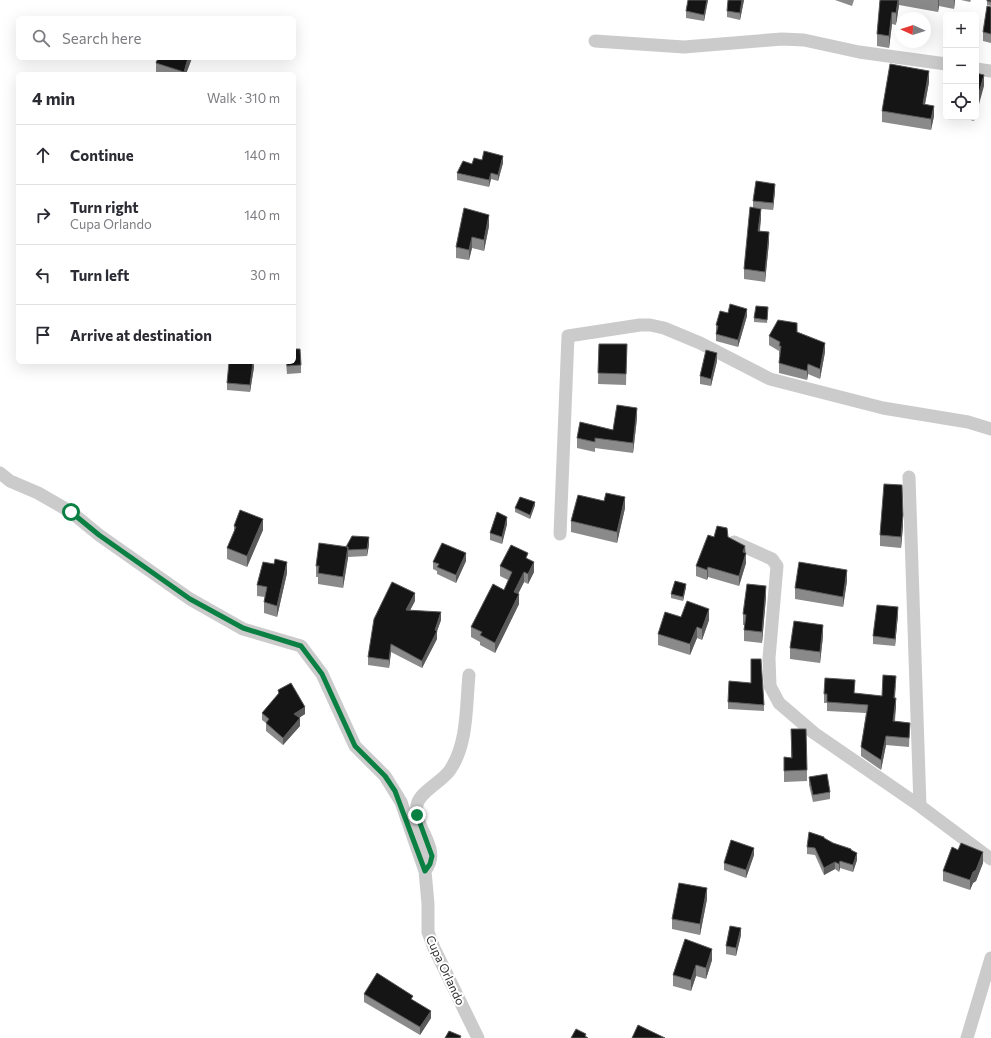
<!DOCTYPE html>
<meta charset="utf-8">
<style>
body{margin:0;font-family:Commissioner,sans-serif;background:#f7f7f7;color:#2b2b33}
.controls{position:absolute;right:12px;top:12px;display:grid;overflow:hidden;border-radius:6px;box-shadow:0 4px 16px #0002}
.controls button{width:36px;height:36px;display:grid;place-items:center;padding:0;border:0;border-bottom:1px solid #e1e1e2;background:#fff;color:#2b2b33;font:20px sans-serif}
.compass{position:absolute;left:895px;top:12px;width:36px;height:36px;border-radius:50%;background:#fff;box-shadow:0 4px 16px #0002;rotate:273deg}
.stop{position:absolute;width:12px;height:12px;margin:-9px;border:3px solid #0b8043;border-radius:50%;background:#fff}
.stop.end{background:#0b8043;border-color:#fff;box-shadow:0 1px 4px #0008}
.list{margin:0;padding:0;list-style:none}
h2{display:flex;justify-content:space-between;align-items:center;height:52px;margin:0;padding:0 16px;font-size:17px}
h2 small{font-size:13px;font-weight:400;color:#7c7c81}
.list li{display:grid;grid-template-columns:26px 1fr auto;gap:12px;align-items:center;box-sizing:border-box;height:60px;padding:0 16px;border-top:1px solid #e1e1e2}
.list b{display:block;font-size:15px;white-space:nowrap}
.list p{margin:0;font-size:13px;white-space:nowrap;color:#7c7c81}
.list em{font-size:13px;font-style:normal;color:#7c7c81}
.icon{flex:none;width:22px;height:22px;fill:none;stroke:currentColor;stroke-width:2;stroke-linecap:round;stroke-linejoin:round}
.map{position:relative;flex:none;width:991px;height:1038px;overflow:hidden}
.search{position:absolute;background:#fff;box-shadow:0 4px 16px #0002;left:16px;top:16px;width:280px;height:44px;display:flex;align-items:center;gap:10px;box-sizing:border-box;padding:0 14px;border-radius:6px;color:#7c7c81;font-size:15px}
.panel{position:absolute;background:#fff;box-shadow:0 4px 16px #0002;left:16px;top:72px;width:280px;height:292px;border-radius:6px}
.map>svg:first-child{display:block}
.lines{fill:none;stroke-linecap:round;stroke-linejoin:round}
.minor{stroke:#cbcbcb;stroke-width:13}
.wall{fill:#8a8a8a}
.shaded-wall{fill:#5b5b5b}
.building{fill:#151515;stroke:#5b5b5b}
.route{stroke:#0b8043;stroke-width:5}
.labels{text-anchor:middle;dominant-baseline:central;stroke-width:4;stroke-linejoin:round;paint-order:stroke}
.street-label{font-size:12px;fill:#2e2e2e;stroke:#fff}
</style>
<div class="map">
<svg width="991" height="1038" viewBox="0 0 991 1038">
<rect width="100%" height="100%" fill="#fff"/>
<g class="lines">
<path class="minor" d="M595,41L684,47L782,39L804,40L859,52L946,64
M976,69L991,71
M0,473L10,481L38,493L71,512L99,535L190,599L243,629L301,646L322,674L355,746L385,776L401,802L425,871L428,904V932L434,948L478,1038
M909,477L920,806
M560,534L568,336L640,325H650L664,328L700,343L770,379L883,408L968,422L991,429
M734,542L772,559L777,566L769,658L770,686L779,703L814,733L920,806L991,859
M425,871C443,848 413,829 417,805C419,792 442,782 450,770C468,744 466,705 469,675
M967,1038L991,958"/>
</g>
<path class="wall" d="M708,0L704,21L686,18V11Z
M744,0L740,20L727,17V11Z
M835,0H854L852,6Z
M880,0H955L954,9L939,6L938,12L899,5L896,25L892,24L889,48L877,46V34Z
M961,0H971L970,2Z
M991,0V6L987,5V1Z
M991,7V43L983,41V32Z
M158,58H192L186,74H158L156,73V63Z
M929,82L925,104L934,116L931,130L882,122V111Z
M960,117H975L974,121Z
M482,160L503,163L498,181L491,179L489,187L457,180V173L472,164Z
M775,191L773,210L761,209V219L760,231L769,242L765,282L744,279V269L753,208V201Z
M489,226L484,251L472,248L469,260L456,258V247Z
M768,311L767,323L754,322V318Z
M728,313L747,316L738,347L716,341V325Z
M797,333L825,352L820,379L808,374L807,380L779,373V363L780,355H779V351L769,345V336Z
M599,344H627L626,385L598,384Z
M717,361L711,386L700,384V376Z
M254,362V367L250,392L227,390V383Z
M286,362H294L301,365V373L287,374Z
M637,418L633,453L595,448V452L577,448V438L613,430Z
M535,505L530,519L515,512V508Z
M625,508L617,543L571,532V521Z
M507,524L502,544L490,540V533Z
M234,526L263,530L247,567L227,559V548L234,533Z
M903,526L901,548L880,546V535Z
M714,537H728L745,546L746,563L739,586L708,577L707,580L696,576V566Z
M369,545L367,556L348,557L343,588L318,584V577H316V566L346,547Z
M528,559L534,572L528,584L524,582L518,594L519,604L495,653L480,645V642L471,637V627L504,590L508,580L500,576V566Z
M466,561L456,583L437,574V571L433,569V562Z
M287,573L277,617L264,613V602L265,597L257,596V585Z
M847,581L843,607L795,599V588Z
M686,587L683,601L671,598V594Z
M766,597L762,643L744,641V625H743V614Z
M415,601L410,610L441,620L437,631V639L422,668L391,652L389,668L368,665V657Z
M898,614L895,646L873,644V636Z
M681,617L709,620L702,640L697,638L690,655L658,645V634Z
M823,636L820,663L790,659V648Z
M896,685L895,698L896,707L895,721L910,723L909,747L886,745L881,770L861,756V747L866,713L827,711V703H824V694L855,693L882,696Z
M278,690L305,714L299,718L300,726L283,745L266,731V723L262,720V713L278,695Z
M728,702L764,705V711L728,709Z
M791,729L807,770V781L784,782V757L791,758Z
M809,777L830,792V799L813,802L809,785Z
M833,843L851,851L857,860L853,872L840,868L839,872L835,869L824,875L815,855L807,854V847Z
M754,855L746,878L724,870V863Z
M983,863L976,881L973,883L970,890L943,881V871Z
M707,899L700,935L672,929V919Z
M741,935L736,956L726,954V946Z
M685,939L712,960L706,979L696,976L691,991L673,986V975Z
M364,994L413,1000L431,1018L420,1035L364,1002Z"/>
<path class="shaded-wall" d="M707,0H708L704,21V15Z
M742,0H744L740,20V13Z
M898,0H899V5L896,25V13Z
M938,0H939V6L938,12Z
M954,0H955L954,9Z
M892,12V24L889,48V36Z
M188,58H192L186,74H184V72Z
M929,71V82L923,115V104Z
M984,75V86L976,115V104Z
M934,106V116L931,130V119Z
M503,156V163L498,181V175Z
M491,173V179L489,187V180Z
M775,184V191L773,210V203Z
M761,209V219L758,241V231Z
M489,215V226L484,251V240Z
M769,232V242L765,282V272Z
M472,237V248L469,260V250Z
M747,309V316L738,347V340Z
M825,343V352L820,379V369Z
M717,353V361L711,386V379Z
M253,362L254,367L250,392V385Z
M808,364V374L807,380V371Z
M637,408V418L633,453V443Z
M625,497V508L617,543V532Z
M535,502V505L530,519V515Z
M903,515V526L901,548V537Z
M507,517V524L502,544V537Z
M263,519V530L247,567V556Z
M369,537V545L367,556V549Z
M745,546L746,563L739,586V576L743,552Z
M348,547V558L343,588V577Z
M466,553V561L456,583V575Z
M287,562V573L277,617V606Z
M534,562V572L528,584V574Z
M708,567V577L707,580V570Z
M847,570V581L843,607V597Z
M524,572V582L514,602V592Z
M686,584V587L683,601V597Z
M766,586V597L762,643V632Z
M415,593V601L406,618V610Z
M519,594V604L495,653V643Z
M898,607V614L895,646V639Z
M709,609V620L702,640V629Z
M441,612V620L436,634L437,631V639L422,668V661L435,630Z
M823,625V636L820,663V652Z
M697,627V638L690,655V644Z
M391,644V652L389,668V660Z
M896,698V707L893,730V721Z
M305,707V714L294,721V714Z
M300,718V726L283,745V738Z
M886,736V745L881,770V760Z
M754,848V855L746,878V870Z
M983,852V863L976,881L973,883L970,890V880L973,872Z
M857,853V860L853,872V865Z
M840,861V868L839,872V864Z
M835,862V869L824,875V868Z
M707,888V899L700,935V924Z
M741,928V935L736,956V948Z
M712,949V960L706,979V968Z
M696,965V976L691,991V980Z
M431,1011V1018L420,1035V1027Z"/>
<path class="building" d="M688,0H707L704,15L686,11Z
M728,0H742L740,13L727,11Z
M880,0H898L896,13L892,12L889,36L877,34Z
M987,0H991V2L987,1Z
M987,6L991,7V34L983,32Z
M158,58H188L184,72L156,63Z
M890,64L929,71L923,104L934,106L931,119L882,111Z
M976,73L984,75L976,104Z
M484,151L503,156L498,175L491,173L489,180L457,173L463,161L472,164L474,158L482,160Z
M756,181L775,184L773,203L753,201Z
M750,207L761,209L758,231L769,232L765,272L744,269Z
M464,208L489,215L484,240L472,237L469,250L456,247Z
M730,304L747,309L738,340L716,334L718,326L716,325L720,311L728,313Z
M756,306L768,307L767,320L754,318Z
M778,320L797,323V332L825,343L820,369L808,364L807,371L779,363L781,346H779L780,342L769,336Z
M599,344H627L626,374L598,373Z
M294,349H300L301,365L287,366V362H294Z
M706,350L717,353L711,379L700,376Z
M229,362H253L250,385L227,383Z
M617,405L637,408L633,443L595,438V442L577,438L580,422L613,430Z
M884,484L902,485L903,515L901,537L880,535Z
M606,493L625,497L617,532L571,521L578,495L604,501Z
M520,497L535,502L530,515L515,508Z
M240,510L263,519L247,556L227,548L236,527L234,526Z
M497,512L507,517L502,537L490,533Z
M717,526L727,528L728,537L745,546L743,552L746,553L739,576L708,567L707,570L696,566L708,535L714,537Z
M352,536L369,537L367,549L348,550V547H346Z
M319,543L348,547L343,577L318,573L319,566H316Z
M442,543L466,553L456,575L437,567L439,564L433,562Z
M511,545L528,553L526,558L534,562L528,574L524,572L514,592L519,594L495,643L480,635L482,632L471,627L493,584L504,590L512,572L500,566Z
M275,559L287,562L277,606L264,602L267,587L257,585L263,562L274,564Z
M799,562L847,570L843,597L795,588Z
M675,581L686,584L683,597L671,594Z
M392,582L415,593L406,610L441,612L435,630L437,631L422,661L391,644L389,660L368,657L374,619Z
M747,584L766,586L762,632L744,630L746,615L743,614Z
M687,601L709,609L702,629L697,627L690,644L658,634L665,612L681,617Z
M877,605L898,607L895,639L873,636Z
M794,621L823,625L820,652L790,648Z
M751,659H761L764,705L728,702L729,681L751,683Z
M883,675L896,676L894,698H896L893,721L910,723L909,738L886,736L881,760L861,747L868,705L827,702V694H824L825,678L855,680L854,693L882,696Z
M291,683L305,707L294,714L300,718L283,738L266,723L269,719L262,713L279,693L278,690Z
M791,729H806L807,770L784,771V757L792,758Z
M827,774L830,792L813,795L809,777Z
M809,832L824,837V838L833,843L851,849V850L857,853L853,865L840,861L839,864L835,862L824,868L815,848L807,847Z
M731,840L754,848L746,870L724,863Z
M961,843L983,852L976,870L973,872L970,880L943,871L952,847L958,850Z
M679,883L707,888L700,924L672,919Z
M730,926L741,928L736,948L726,946Z
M685,939L712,949L706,968L696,965L691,980L673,975Z
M377,973L413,996L411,999L431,1011L420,1027L364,994Z
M638,1025L665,1038H632Z
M576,1029L586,1034L585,1036L588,1038H571Z
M449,1031L461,1036L460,1038H445Z"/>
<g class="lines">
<path class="route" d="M71,512L99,535L190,599L243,628L301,646L322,674L355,746L385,776L395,791L425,871L430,864L432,856L417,815"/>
</g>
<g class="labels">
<g class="street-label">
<text transform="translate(446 970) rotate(65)">Cupa Orlando</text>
</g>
</g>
</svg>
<div class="controls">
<button>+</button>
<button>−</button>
<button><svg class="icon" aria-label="locate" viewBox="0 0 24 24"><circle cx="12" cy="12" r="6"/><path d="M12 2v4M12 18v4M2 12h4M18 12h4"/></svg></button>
</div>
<svg class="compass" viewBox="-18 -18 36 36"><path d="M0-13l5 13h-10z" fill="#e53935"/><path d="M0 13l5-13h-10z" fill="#7c7c81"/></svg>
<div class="stop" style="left:71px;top:512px"></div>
<div class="stop end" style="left:417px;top:815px"></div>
<div class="search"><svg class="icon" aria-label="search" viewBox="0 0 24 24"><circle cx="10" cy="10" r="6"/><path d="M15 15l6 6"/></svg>Search here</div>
<section class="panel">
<h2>4 min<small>Walk · 310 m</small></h2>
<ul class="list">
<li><svg class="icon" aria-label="ahead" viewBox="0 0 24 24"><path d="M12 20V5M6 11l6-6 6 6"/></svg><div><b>Continue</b></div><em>140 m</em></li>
<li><svg class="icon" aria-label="right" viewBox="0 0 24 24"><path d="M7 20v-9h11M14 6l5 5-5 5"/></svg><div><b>Turn right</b><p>Cupa Orlando</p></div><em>140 m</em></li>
<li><svg class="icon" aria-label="left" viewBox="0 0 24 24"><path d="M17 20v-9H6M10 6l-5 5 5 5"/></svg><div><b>Turn left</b></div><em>30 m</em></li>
<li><svg class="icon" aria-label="arrive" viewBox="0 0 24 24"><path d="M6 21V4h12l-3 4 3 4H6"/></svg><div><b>Arrive at destination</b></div></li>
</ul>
</section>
</div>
